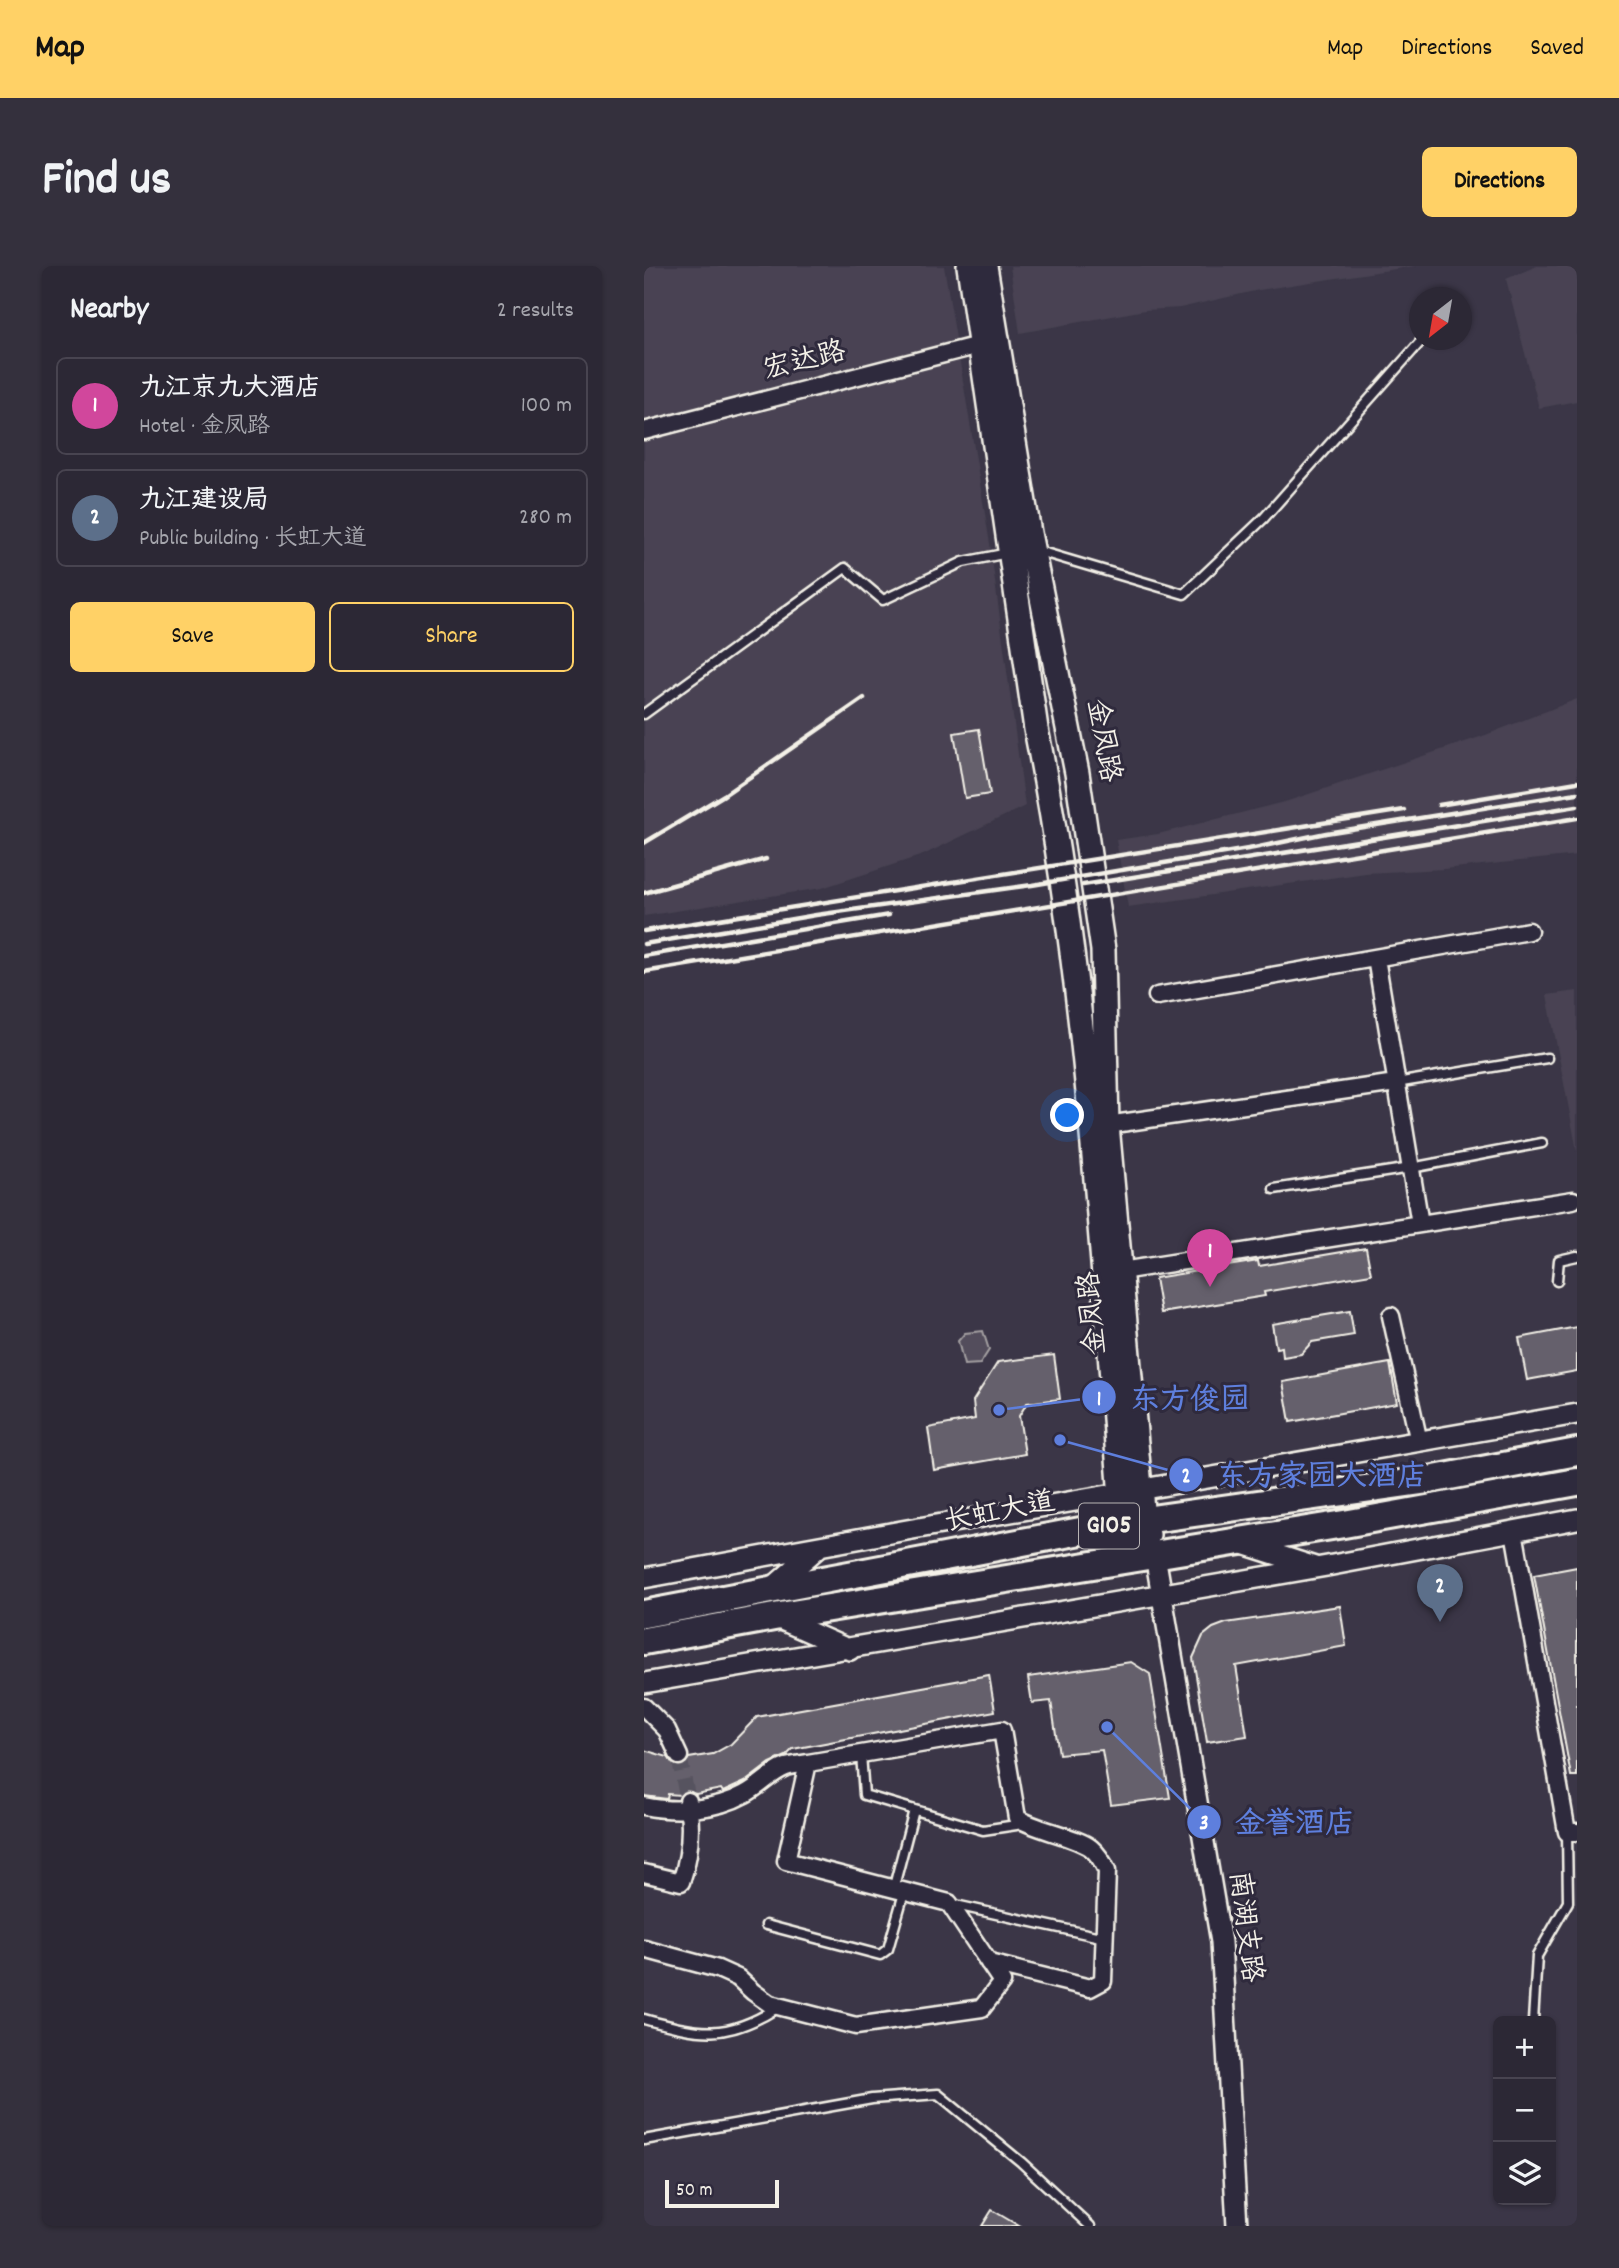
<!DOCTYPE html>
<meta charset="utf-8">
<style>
body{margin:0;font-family:Dekko,"LXGW WenKai TC",sans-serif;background:#34303d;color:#f1f3f6}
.controls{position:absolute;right:21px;bottom:21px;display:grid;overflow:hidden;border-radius:10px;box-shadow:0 2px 5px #0004}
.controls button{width:63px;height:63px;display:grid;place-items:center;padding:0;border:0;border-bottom:2px solid #484450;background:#2c2835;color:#f1f3f6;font:35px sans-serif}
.compass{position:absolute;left:765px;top:21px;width:63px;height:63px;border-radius:50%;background:#2c2835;box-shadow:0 2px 5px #0004;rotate:211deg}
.scale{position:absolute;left:21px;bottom:18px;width:114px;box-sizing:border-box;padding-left:7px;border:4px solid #f4f1e8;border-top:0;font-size:19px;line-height:24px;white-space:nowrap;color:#f4f1e8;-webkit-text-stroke:5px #2f2a3d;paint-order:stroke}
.you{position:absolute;left:424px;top:850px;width:24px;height:24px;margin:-18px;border:5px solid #fff;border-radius:50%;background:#1a73e8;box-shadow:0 0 0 10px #1a73e833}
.badge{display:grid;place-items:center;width:46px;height:46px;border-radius:50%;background:#ffd166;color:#fff;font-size:23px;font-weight:700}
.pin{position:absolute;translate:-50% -58px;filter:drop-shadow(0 2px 4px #0008)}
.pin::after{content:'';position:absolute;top:37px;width:24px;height:21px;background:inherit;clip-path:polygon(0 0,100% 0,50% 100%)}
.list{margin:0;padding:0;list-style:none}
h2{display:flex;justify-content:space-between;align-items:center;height:91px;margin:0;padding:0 28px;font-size:30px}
h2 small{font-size:23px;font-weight:400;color:#a6a6ad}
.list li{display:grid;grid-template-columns:46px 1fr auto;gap:21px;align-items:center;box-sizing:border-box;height:98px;margin:0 14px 14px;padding:0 14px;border:2px solid #484450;border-radius:10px}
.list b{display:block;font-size:26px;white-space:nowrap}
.list p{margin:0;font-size:23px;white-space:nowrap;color:#a6a6ad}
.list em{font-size:23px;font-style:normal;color:#a6a6ad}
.actions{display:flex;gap:14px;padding:21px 28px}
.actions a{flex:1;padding:16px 0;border:2px solid #ffd166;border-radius:10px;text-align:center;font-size:24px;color:#ffd166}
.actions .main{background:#ffd166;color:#111}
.icon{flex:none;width:38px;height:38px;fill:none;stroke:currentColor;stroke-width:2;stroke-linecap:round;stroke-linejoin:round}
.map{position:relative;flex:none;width:933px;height:1960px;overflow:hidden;border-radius:10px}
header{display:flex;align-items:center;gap:42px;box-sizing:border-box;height:98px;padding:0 35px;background:#ffd166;color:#111}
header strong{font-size:33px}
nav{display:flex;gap:38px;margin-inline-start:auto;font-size:24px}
.intro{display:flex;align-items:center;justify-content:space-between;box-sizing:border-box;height:168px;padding:0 42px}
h1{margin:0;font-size:49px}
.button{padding:18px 32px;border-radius:10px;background:#ffd166;color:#111;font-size:24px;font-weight:700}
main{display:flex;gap:42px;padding:0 42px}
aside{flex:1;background:#2c2835;border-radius:10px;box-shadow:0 2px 5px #0004}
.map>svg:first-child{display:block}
.built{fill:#484352}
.green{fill:#534e5c;stroke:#a4a0a2;stroke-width:2}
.building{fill:#65616c;stroke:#f4f1e8;stroke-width:2}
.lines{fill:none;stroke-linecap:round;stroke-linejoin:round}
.minor-tunnel{stroke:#57525f;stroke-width:16;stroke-dasharray:16 8;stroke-linecap:butt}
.service-casing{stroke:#f4f1e8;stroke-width:13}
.minor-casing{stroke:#f4f1e8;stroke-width:21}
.tertiary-casing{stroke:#f4f1e8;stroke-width:24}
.secondary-casing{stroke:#f4f1e8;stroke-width:28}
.trunk-casing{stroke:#f4f1e8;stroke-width:32}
.service{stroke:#2f2a3d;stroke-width:8}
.minor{stroke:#2f2a3d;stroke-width:16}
.tertiary{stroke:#2f2a3d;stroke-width:19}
.secondary{stroke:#2f2a3d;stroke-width:23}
.trunk{stroke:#2f2a3d;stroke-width:26}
.rail{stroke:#f4f1e8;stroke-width:4.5}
.labels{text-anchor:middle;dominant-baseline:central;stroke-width:6;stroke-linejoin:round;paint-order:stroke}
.shield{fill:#2f2a3d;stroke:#b9b5b5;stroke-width:2}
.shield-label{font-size:26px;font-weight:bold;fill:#f4f1e8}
.street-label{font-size:28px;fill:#f4f1e8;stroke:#2f2a3d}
.leader{fill:none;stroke:#5e7fdd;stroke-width:2.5}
.callout-dot{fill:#5e7fdd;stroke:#2f2a3d;stroke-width:2.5}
.mark-label{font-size:21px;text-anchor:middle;font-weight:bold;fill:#fff}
.callout-label{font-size:30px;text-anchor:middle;font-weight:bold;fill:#5e7fdd;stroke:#2f2a3d;stroke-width:6;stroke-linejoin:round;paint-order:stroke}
</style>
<header>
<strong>Map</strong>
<nav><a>Map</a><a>Directions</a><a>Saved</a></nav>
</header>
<div class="intro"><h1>Find us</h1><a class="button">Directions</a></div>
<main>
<aside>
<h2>Nearby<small>2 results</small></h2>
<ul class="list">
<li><span class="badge" style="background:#d1479c">1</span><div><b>九江京九大酒店</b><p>Hotel · 金凤路</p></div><em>100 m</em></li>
<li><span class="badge" style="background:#5c6f8a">2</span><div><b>九江建设局</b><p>Public building · 长虹大道</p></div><em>280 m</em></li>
</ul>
<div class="actions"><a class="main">Save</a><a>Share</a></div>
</aside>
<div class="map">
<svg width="933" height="1960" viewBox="0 0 933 1960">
<rect width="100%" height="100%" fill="#3b3647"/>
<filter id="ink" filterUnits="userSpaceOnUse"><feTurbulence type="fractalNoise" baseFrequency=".0143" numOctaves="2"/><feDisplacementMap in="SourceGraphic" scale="14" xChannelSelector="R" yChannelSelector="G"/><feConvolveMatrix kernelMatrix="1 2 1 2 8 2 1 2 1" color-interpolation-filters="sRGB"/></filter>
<g filter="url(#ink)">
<path class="built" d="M0,0H300L346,278L381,540L279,589L178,622L0,650Z
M366,0H771L615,24L536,42L501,44L376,67Z
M893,0H933V135L895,142L862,13Z
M933,433V589L800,603L722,607L484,641L472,574L514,568L644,535L839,470Z
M933,725V885L903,729Z"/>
<path class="green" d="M339,1065L345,1084L336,1098L320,1099L314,1075L321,1067Z"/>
<path class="building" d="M335,463L346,528L321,532L310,467Z
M722,982L727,1008L620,1026L621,1030L517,1047L511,1012L614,995L615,1000Z
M706,1045L710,1069L668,1076L657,1088L639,1091L638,1081L632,1082L628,1058Z
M933,1061V1105L883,1114L875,1072Z
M410,1089L416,1133L383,1137L375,1150L381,1188L290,1204L284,1162L331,1153L329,1135L354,1096Z
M746,1097L753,1137L646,1156L639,1116Z
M933,1301V1510H927L890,1309Z
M696,1340L702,1380L592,1400L603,1470L563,1476L549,1392L559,1370L569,1362L582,1357Z
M487,1396L506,1408L526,1532L467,1539L458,1484L415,1488L407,1435L388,1437L384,1411Z
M345,1409L351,1445L149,1483L142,1490L126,1497L101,1516L79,1526L77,1523L52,1528L42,1525L36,1529L24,1528L23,1533L0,1530V1484L24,1491L30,1499L39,1500L45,1492L69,1488L87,1478L113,1451Z
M348,1944L375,1960H338Z"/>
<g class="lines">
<path class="minor-tunnel" d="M35,1490L44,1535"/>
<g class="service-casing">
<path id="service" d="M391,284L540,328L620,252L778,74
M0,448L201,302L239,334L319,296L364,287
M752,817L903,792
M630,923L767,902L898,877
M913,1015L915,994L933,990
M217,1488L220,1529L339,1564L379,1558
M249,1624L270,1544
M307,1638L461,1672
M122,1659L236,1689L244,1683L260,1627
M0,1753C56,1768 81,1775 133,1742
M889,1755L893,1690L924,1636L923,1566
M0,1874L228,1833L294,1828L377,1896L446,1960"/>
</g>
<g class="minor-casing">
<path id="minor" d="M0,165L335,79
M732,692L776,958
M513,730L885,665
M463,859L752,817
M477,1005L929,934
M747,1050L775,1176
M870,1265L923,1566H933
M0,1441L23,1464L35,1490
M164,1497L358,1464L373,1552C393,1564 433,1571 447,1582C454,1588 459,1596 463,1605L459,1715L446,1722L345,1697
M0,1540C32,1547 72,1544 101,1528C115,1521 128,1506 142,1501C149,1499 157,1498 164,1497L142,1595L305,1637L358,1716L338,1742L212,1760L126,1738L109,1726L94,1712L74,1703L0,1683
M0,1607L37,1616C46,1590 48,1563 44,1535"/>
</g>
<g class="tertiary-casing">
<path id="tertiary" d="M596,1277L671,1301
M511,1289L577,1676L593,1960
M0,1312L263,1264L933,1148
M127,1323L175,1281
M131,1351L206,1384
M0,1417L683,1300L933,1253"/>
</g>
<g class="secondary-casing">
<path id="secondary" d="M325,0L392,463C444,724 458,992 479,1257L511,1289
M341,0L385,267L433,507L459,684L463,859L499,1254L504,1269"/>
</g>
<g class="trunk-casing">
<path id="trunk" d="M0,1348L479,1257L785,1214L933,1186
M0,1375L130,1351L700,1258L933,1216"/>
</g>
<use href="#service" class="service"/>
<use href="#minor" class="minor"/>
<use href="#tertiary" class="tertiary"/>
<use href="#secondary" class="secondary"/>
<use href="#trunk" class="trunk"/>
<path class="rail" d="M795,539L933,516
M0,577L80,529L220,432
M439,619L933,540
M0,627L122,593
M0,665L760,544
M0,678L172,649L388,619L610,582L682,567L933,527
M0,690L245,649
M0,706L933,552"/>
</g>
</g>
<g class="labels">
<rect class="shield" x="435" y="1237.5" width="60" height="45" rx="5"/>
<g class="shield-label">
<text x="465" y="1260">G105</text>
</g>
<g class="street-label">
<text transform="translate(161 97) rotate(-14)">宏达路</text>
<text transform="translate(457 475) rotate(80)">金凤路</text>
<text transform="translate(451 1047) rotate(-95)">金凤路</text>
<text transform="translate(356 1248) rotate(-11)">长虹大道</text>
<text transform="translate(599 1661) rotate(83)">南湖支路</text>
</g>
</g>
<path class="leader" d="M355 1144L455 1131M416 1174L542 1209M463 1461L560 1556"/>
<g class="callout-dot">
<circle cx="355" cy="1144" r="7"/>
<circle cx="416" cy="1174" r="7"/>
<circle cx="463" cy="1461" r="7"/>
<circle cx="455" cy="1131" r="18"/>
<circle cx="542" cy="1209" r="18"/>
<circle cx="560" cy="1556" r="18"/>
</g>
<g class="mark-label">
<text x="455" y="1139">1</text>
<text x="542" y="1216">2</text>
<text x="560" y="1563">3</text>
</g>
<g class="callout-label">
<text x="546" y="1142">东方俊园</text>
<text x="678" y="1219">东方家园大酒店</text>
<text x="651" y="1566">金誉酒店</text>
</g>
</svg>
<div class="controls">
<button>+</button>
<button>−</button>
<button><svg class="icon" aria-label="layers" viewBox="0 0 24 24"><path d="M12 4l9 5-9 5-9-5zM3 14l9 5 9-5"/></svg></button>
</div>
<svg class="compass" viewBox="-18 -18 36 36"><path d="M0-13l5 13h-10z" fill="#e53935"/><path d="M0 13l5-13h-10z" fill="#a6a6ad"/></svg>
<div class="scale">50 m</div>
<div class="you"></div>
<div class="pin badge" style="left:566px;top:1021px;background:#d1479c">1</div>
<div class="pin badge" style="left:796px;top:1356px;background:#5c6f8a">2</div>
</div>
</main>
